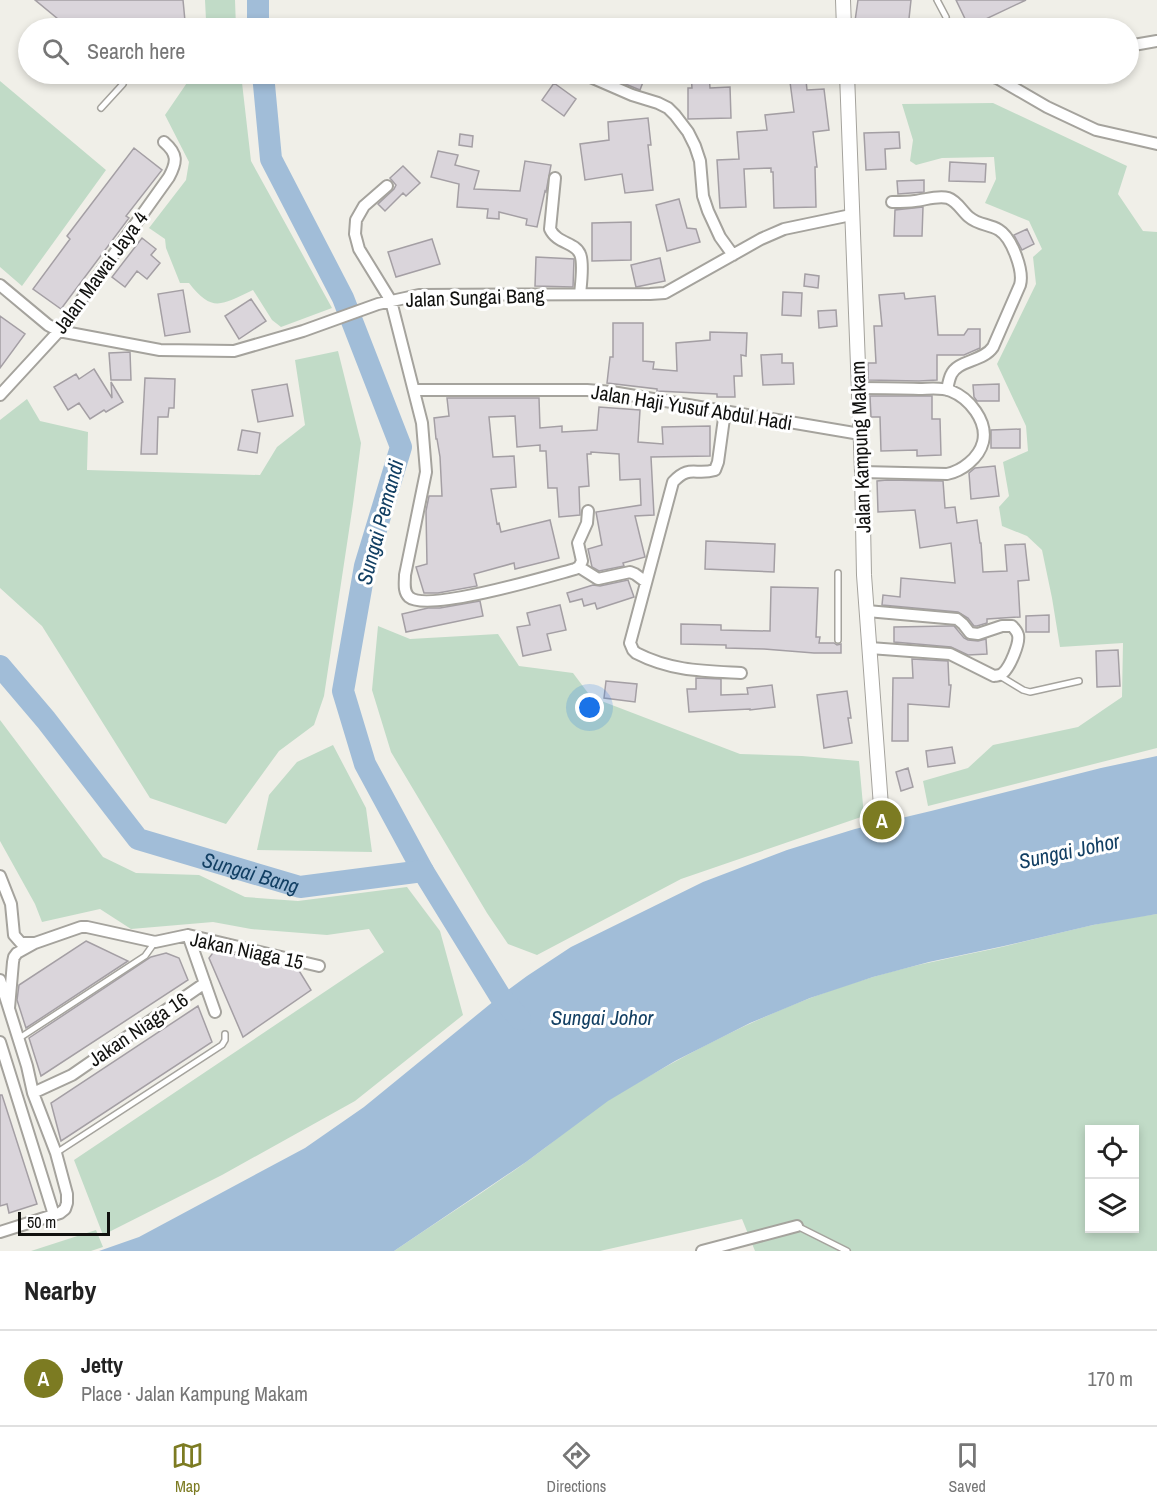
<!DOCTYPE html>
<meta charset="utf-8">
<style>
body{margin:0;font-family:"Archivo Narrow",sans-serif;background:#f2f2f2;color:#222}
.controls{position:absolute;right:18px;bottom:18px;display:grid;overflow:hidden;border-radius:0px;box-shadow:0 3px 9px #0003}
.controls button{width:54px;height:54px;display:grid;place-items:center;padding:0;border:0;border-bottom:2px solid #e0e0e0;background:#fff;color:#222;font:30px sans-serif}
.scale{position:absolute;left:18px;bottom:15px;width:92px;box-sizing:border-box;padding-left:6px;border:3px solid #11110f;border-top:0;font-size:16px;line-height:21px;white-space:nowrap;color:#11110f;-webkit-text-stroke:4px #fff;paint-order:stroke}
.you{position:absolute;left:590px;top:708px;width:21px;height:21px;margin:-15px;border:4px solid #fff;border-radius:50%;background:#1a73e8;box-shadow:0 0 0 9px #1a73e833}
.badge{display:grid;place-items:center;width:39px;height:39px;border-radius:50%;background:#7c7b22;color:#fff;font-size:20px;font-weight:700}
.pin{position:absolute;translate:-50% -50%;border:3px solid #fff;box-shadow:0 2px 6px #0006}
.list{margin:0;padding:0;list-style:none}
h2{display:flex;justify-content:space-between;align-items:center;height:78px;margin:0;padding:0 24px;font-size:26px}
h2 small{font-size:20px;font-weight:400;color:#767676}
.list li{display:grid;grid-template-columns:39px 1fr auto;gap:18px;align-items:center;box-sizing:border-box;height:96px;padding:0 24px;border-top:2px solid #e0e0e0}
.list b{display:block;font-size:22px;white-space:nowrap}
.list p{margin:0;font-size:20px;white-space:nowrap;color:#767676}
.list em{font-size:20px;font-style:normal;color:#767676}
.icon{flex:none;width:33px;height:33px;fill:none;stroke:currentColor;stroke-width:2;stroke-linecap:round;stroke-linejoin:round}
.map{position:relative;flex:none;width:1157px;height:1251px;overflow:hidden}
.search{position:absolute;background:#fff;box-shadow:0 3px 9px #0003;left:18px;right:18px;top:18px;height:66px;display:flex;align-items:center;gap:15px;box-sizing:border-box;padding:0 21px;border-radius:33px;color:#767676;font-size:22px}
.sheet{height:174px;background:#fff}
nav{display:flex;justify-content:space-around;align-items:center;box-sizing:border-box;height:84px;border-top:2px solid #e0e0e0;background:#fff;font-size:16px;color:#767676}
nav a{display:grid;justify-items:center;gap:3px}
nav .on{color:#7c7b22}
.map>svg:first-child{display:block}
.green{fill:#c1dbc7;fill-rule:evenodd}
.water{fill:#a1bdd8}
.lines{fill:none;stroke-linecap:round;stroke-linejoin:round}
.river{stroke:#a1bdd8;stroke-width:22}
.building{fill:#dad5db;stroke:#a49fa4;stroke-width:1.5}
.lane-casing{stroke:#a5a39d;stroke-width:8}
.street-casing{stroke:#a5a39d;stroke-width:14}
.secondary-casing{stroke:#a5a39d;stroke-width:16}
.lane{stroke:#fff;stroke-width:5}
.street{stroke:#fff;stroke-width:10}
.secondary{stroke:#fff;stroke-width:14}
.labels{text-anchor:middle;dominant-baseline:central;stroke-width:6;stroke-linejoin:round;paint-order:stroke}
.street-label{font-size:20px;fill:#11110f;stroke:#fff}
.water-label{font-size:21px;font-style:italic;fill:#123f63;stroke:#fff}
</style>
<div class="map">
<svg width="1157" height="1251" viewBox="0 0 1157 1251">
<rect width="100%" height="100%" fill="#f0efe8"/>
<path class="green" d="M205,0H235L236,28H208L206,20Z
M193,74H241L251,161L332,308L281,327L272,320L253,290C222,304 213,314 189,283H180L166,248L165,239L149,228L186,180L189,162L165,115Z
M0,81L106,170L22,286L0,267Z
M993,103L1127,166L1118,194L1143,231L1157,232V748L928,806L923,781L968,768L993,745L1078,727L1122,697L1123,643L1060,647L1052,598L1042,550L1027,536L1002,526L999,507L1009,496L1003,462L1028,451L1026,426L997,364L1036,284L1033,257L1042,249L1029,221L985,203L996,179L994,157L942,158L916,165L910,161L913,140L902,104Z
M338,351L361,443L353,504L324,696L314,725L279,751L226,824L150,798L42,626L0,588V420L27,399L40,421L88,432L87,470L260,475L277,447L305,425L295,360Z
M378,626L410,639L498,634L519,666L573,673L591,697L740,754L802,756L859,761L864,816L681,879L537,955L508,944L487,913L391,752L372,690Z
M0,720L103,857L136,873L199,875L245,897L298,901L407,887L440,931L463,1015L355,1101L222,1175L103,1235L74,1160L384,952L369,929L327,935L251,929L213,922L131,929L100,909L42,922L35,904L0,841Z
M333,745L366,808L372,852L257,850L269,795L297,762Z
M1157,914V1251H755L742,1219L600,1251H394C438,1221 483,1193 526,1162C554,1142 581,1118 610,1099C693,1049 780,1004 873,977C917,964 961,956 1006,946C1056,934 1106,920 1157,914ZM1090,1130H1134V1228H1090Z
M96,1230L103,1247L91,1251H31Z"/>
<path class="water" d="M1157,756V914L1093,925L1004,946L929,962L873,977L810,998L750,1023L675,1061L608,1101L526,1162L394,1251H99L139,1237L305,1148L364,1107L500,996L527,976L571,947L703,882L787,850L855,829L931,811L1101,768Z"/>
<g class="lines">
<g class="river">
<path d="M258,0V28"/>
<path d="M263,74L271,159L343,298L401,447L365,566L343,691L365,764L423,871"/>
<path id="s1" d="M0,666L46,720L138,839L300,887L423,871L500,996L520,1019"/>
</g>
</g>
<path class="building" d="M35,0H183L185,21L179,28H69Z
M858,0H911L908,28H854Z
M956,0H1026L969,27Z
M601,74H646L640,90Z
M691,74H709L710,88L730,87L731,118L688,119V88H692Z
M806,80L807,90L824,89L829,130L813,132L817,167H815L816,207L774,208L773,172H771V168L744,169L746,207L720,208L717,160L739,159L737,132L767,130L765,115L794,112L790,82Z
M554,83L576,99L564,116L542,100Z
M648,118L651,145H648L653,190L625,193L622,174L585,180L580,144L609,140L608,122Z
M899,132L900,148L885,149L886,169L866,170L864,133Z
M460,134L473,136L472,147L459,145Z
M134,148L162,170L126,216L129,218L61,309L33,289L70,239L67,236Z
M438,151L458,155L455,165L479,171L474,189L520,191L525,161L551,165L546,192L545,191L537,227L526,225L527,219L499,212V219L487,218L488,209L457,207L459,184L431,177Z
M950,162L986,164L985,182L949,181Z
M403,166L420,183L406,196L403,193L385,211L378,204L394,189L396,185L390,178Z
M924,180V192L898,194L897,181Z
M679,199L687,228L696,229L700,242L667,251L656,205Z
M923,207L922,236H894L895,210Z
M631,222V260L592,261V223Z
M1027,229L1034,244L1022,250L1014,235Z
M142,238L156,249L151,255L160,263L147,279L137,271L125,287L112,277Z
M432,239L440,264L396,277L388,252Z
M536,257L574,259L573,287L535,286Z
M660,258L665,281L636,287L631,265Z
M805,274L819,276L818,288L804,286Z
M183,290L190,332L165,336L158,294Z
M783,292L802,293L801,316L782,315Z
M904,293L905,299L935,296L938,335H964L968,329H980V348L964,355H937V380L919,381L868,380V363H876L874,326H882L879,295Z
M251,299L266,321L239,339L225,316Z
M836,310L837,326L819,328L818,311Z
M0,316L25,334L0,368Z
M613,323H643V361L654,362L653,369L677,371L676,343L710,340V332L747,333L746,356L741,355L742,376H734L735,397H717V394L657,391V389L607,383L610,357H613Z
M130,352L131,380H111L109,353Z
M782,354V363H793L794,384L763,385L761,355Z
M94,369L112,398L111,382L123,402L106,412L104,410L90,419L79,403L68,410L54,387L76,374L79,379Z
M145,378L175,379L174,408H169L168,417H158L157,454H141Z
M287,384L293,416L258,422L252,390Z
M999,384V401H977L974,397L973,385Z
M870,396H932V419H940L941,455L917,456V450L881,451L880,417H871Z
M447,398H539L540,428L562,426V432L597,430L599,407L640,410L638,442L663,444L662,427L710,426V456L651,457L654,515L635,516L645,557L623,563L624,566L599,571L592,567L588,549L602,545L596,512L641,505L640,479L620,480L619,454L591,452V454H587L589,486L579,487L580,515L559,517L557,488H548L546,451H540V445L517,447L515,416L489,417L493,457L514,456L516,487L491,489L497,524L499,523L501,532L550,520L559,558L515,569L514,563L474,574L477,586L438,593H424L416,567L427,564L426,511L429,496H442L440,457L437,439H436L434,418L449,416Z
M1020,429V448H991V430Z
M242,430L260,433L257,453L238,450Z
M995,466L999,496L971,499L969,473L975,468Z
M887,480L943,481L945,508L955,507L957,523L977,520L980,543H981L983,572L1007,571L1005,545L1025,544L1029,580L1018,581L1020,617L987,619V623L977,626H974L968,618L958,612L882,605L883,595L900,597L901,578L955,583L951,543L920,548L915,510L878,512L877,481Z
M706,541L775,544L774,572L705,569Z
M628,580L634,597L597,609L595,603L584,606L582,599L570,602L567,593L593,585L600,586Z
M771,587L818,588L816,637H820L819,643H834L837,645L841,644V653H814L764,649L726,648V645L681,644V624L721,625V630L770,631Z
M480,601L483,616L406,632L402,614L428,608H440Z
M560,605L566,630L547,634L551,650L523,656L517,627L530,625L527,613Z
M1049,615V632H1026V616Z
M949,626H954L964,638L968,640L978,641L986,639L987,654L968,655L951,647L894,642V627Z
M1118,650L1120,686L1097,687L1096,651Z
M912,659L948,661L949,685H951L949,707L908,704V741H892L893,678H913Z
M696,678L721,679V695L748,694L747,688L772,685L775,707L750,710V709L689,712L687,689H696Z
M606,681L637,684L635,702L604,698Z
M847,691L851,718H848L852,743L824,748L817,695Z
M952,747L955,763L928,767L926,751Z
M908,768L913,787L901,791L896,772Z
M86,941L128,961L26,1028L17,1000L19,985Z
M215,950L298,969L311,990L243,1037L209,958Z
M166,953L179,958L188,980L41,1076L29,1038L151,957Z
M198,1006L212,1042L61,1141L51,1103Z
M0,1095H2L37,1204L9,1213L7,1204L0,1206Z"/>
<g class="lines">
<g class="lane-casing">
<path id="lane" d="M937,0L946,17
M101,108L123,84
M838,640V573
M1000,676L1023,690L1030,692L1079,681
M18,1039L145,956L155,942
M56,1153L222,1045L225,1040V1034
M797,1226L847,1251"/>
</g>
<g class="street-casing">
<path id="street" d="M1128,46L1157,41
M985,74L997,78L1047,107L1096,130L1157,144
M586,75L632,95L658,103L668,108L675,115L688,132L695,146L700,161L703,196L708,211L720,237L733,255
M555,178L550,229C557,244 575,242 580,254C584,263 581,284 580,294
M387,186L364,206L356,220L355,234L359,249L391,301L422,423L426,472L405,575C405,583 403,591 409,597C427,613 549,576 575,569L579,567L582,561L578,543L587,523L588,511
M892,202C900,202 908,202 915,201C925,200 938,195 948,198C957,201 962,211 969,217C978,225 989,224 999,230C1012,238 1024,271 1020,285L993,347C983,362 957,360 951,375C949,379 948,385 947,390
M0,285L48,325L59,331L160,350L234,351L303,331L378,304L419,295L650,294L665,293L761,239L784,229L851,215
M858,388C878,388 898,388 919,389C929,389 941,387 951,391C969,398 988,421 983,442C979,458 962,471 947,474L862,472
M414,390H587L612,392L860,434
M0,395L59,331L169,177C177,162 178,154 164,142
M725,411L718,462L715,470C695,476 690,464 673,482L630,643L633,650L636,653C671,671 703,671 741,673
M579,567L598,579L630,572L635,574L646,582
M867,611L957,619L963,624L970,633L978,634L1002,626H1012C1015,629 1017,631 1018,635C1020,643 1010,667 1003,673C1000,676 998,675 994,676L950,654L870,648
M0,876L11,904L14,935L21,943H33
M188,935L215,1012
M0,980L27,1066L33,1093L56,1153L67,1194V1203L65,1209L60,1213L0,1232
M9,1008L13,962L14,957L17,953L35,943L81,927H87L155,942L188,935L319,966
M0,1042L54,1215
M33,1093L72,1075L205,983
M702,1251L797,1226"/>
</g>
<g class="secondary-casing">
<path id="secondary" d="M843,0L844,28
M847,74L862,472L864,575L882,820"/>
</g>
<use href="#lane" class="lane"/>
<use href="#street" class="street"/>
<use href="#secondary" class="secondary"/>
</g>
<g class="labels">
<g class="street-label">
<text transform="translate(100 272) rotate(-54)">Jalan Mawai Jaya 4</text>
<text transform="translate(475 297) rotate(-2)">Jalan Sungai Bang</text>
<text transform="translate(692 407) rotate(9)">Jalan Haji Yusuf Abdul Hadi</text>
<text transform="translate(860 447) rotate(-92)">Jalan Kampung Makam</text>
<text transform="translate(247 950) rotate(12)">Jakan Niaga 15</text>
<text transform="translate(138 1029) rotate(-34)">Jakan Niaga 16</text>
</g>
<g class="water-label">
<text transform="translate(380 522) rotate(-75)">Sungai Pemandi</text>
<text transform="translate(1069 851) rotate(-12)">Sungai Johor</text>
<text stroke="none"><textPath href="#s1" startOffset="339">Sungai Bang</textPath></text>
<text x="602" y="1017">Sungai Johor</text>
</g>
</g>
</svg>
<div class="controls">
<button><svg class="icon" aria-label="locate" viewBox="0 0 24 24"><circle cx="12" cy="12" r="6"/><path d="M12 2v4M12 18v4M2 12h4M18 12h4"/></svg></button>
<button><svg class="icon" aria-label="layers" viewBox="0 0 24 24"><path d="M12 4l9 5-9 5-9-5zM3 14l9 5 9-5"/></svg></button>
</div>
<div class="scale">50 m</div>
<div class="you"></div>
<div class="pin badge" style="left:882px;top:820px">A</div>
<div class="search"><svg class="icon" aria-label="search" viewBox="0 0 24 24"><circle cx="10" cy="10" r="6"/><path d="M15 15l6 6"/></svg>Search here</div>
</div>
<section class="sheet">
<h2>Nearby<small></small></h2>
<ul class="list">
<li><span class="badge">A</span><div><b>Jetty</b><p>Place · Jalan Kampung Makam</p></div><em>170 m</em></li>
</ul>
</section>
<nav>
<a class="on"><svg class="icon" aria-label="map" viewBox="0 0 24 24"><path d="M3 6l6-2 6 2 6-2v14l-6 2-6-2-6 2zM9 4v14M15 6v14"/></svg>Map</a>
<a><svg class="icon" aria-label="directions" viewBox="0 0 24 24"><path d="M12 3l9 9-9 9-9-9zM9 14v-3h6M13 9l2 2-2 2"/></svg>Directions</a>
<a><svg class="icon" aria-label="saved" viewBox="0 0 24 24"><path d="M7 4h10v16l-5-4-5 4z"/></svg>Saved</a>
</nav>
